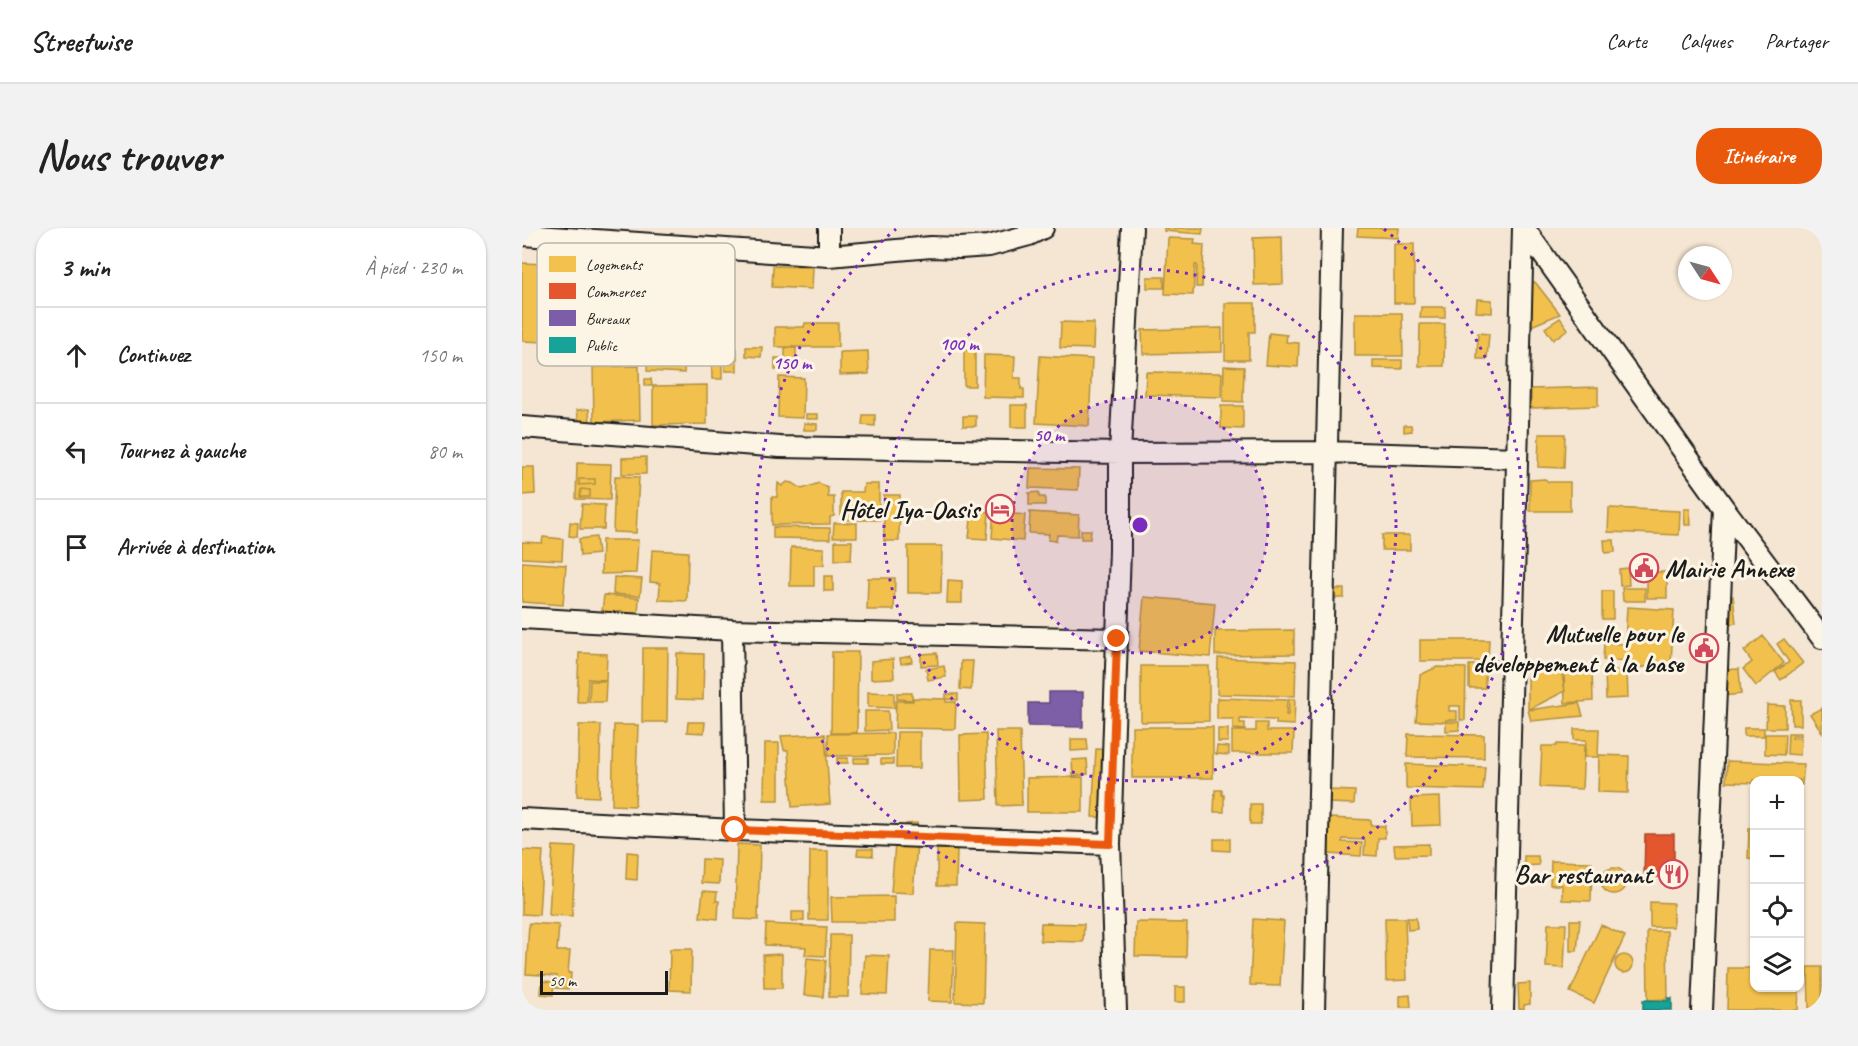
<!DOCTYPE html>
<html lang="fr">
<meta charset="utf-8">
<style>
body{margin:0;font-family:Caveat,sans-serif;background:#f2f2f2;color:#222}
.controls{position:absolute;right:18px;bottom:18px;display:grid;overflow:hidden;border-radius:12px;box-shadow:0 2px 4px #0004}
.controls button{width:54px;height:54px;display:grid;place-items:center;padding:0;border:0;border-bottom:2px solid #e0e0e0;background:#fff;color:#222;font:30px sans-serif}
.compass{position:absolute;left:1156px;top:18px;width:54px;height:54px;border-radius:50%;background:#fff;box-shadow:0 2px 4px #0004;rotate:126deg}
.scale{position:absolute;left:18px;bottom:15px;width:128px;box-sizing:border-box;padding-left:6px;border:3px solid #1c1c1c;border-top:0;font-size:16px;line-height:21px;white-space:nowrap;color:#1c1c1c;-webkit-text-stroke:4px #fcf5e5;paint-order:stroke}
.stop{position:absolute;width:18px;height:18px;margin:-14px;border:4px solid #ea580c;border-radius:50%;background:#fff}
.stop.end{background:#ea580c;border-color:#fff;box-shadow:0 2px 6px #0008}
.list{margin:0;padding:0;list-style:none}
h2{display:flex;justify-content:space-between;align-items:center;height:78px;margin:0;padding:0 24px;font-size:26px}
h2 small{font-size:20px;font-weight:400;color:#767676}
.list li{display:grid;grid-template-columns:39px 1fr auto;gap:18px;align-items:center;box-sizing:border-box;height:96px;padding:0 24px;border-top:2px solid #e0e0e0}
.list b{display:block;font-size:22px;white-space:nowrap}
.list em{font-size:20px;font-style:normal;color:#767676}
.icon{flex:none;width:33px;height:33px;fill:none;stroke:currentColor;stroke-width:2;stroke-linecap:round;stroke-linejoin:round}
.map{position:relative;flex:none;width:1300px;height:782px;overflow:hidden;border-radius:24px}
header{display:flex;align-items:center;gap:36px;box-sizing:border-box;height:84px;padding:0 30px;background:#fff;border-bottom:2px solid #e0e0e0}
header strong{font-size:28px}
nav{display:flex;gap:33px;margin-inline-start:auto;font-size:21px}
.intro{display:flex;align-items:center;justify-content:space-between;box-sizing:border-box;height:144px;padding:0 36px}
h1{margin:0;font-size:42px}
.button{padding:15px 27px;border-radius:24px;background:#ea580c;color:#fff;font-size:21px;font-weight:700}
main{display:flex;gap:36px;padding:0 36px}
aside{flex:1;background:#fff;border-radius:24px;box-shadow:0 2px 4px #0004}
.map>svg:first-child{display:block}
.homes{fill:#f2c14e;stroke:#b2903f;stroke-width:1.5}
.shops{fill:#e4572e;stroke:#a84529;stroke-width:1.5}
.offices{fill:#7b5ea7;stroke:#5e4a7d;stroke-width:1.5}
.public{fill:#17a398;stroke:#187a73;stroke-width:1.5}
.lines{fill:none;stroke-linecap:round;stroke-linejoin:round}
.minor-casing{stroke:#1c1c1c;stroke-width:24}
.minor{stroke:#fcf5e5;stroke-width:20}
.route{stroke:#ea580c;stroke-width:8}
.ring{fill:none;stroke:#7b2cbf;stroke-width:3;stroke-dasharray:3 6}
.labels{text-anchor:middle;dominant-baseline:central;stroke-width:6;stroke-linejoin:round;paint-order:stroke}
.poi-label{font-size:26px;font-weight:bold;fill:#1c1c1c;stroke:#fcf5e5;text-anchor:end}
.key{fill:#fcf5e5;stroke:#b9b4a9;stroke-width:1.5}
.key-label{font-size:16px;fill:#1c1c1c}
.centre{fill:#7b2cbf;stroke:#fcf5e5;stroke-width:3}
.ring-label{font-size:18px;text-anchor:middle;font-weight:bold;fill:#7b2cbf;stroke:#fcf5e5;stroke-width:6;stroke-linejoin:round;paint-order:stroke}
</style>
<header>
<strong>Streetwise</strong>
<nav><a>Carte</a><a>Calques</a><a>Partager</a></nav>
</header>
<div class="intro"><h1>Nous trouver</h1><a class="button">Itinéraire</a></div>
<main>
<aside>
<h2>3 min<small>À pied · 230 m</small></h2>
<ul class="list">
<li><svg class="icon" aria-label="ahead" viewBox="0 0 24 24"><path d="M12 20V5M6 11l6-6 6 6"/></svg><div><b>Continuez</b></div><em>150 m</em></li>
<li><svg class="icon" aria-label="left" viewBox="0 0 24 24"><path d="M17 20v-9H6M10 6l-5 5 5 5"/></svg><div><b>Tournez à gauche</b></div><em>80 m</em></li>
<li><svg class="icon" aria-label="arrive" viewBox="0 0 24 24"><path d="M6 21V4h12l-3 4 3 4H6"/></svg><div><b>Arrivée à destination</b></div></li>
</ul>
</aside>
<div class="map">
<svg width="1300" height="782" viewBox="0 0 1300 782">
<rect width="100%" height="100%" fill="#f5e6d3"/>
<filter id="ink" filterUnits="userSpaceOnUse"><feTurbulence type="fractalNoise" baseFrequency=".0167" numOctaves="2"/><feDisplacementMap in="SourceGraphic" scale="12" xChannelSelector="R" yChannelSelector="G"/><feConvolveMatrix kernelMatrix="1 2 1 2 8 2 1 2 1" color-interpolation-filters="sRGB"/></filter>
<g filter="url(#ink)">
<path class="homes" d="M642,0H681L680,6L642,3Z
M836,0H877L876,10L835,8Z
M760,9L761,56L732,57L731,10Z
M646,10L673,11L672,16L682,17L680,59H674L675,37H673L671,67L643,66Z
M872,16H892V75H872Z
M0,35L24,36L23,114L0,113Z
M251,38L291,39L290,61L250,59Z
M625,49H642V60H625Z
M1013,54L1038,86L1009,98L1010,55Z
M955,71L970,72V85L954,84Z
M703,75H733V104H727V132H703Z
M899,79H923V90H898Z
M833,85H880L881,128H833Z
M1038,90L1046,101L1031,112L1023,100Z
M539,94L572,95L571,121L538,120Z
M283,95H316V119H253V99H282Z
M898,96H923L922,138H897Z
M700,100V124L621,126L620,102Z
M747,105L765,107L764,114L777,115L776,139L744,137Z
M956,105L967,106L965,131H955Z
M224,119H240L239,129L224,128Z
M263,120H274V141H263Z
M189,121H200V151H190Z
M203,121H215V143H203Z
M126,122L163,123L162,145L125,143Z
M442,122H453V158H442Z
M346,123L347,146L318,147V124Z
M462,127L493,128L492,150H499V161H502V170L461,169Z
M518,128L570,131L567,198L514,195Z
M253,130H261V142H253Z
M851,132H880V141L851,140Z
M117,138L118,192L72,194L71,139Z
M702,138L722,139L721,174L701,173Z
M624,144L700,145L699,169L623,167Z
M257,149L282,150L281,190L256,189Z
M123,151H129L130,158H123Z
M185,157V196L131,197V158Z
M1076,159V178L1009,180V161Z
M489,177H505V199H489Z
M699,178H721V201L699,200Z
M67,181L68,195L57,196L55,182Z
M284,186H296V191H284Z
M341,187H353V198L340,197Z
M441,188H454V198H441Z
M282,195L295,196V202H282Z
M882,197H889L890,203L882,204Z
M1017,206H1043L1042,240L1016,239Z
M124,229V246H100V230Z
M55,235L89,236L88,272L54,271Z
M0,239H12L13,266L0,267Z
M508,240L557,241L556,262L507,260Z
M93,248L117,249L114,305L91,304Z
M57,251H73V256L57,257Z
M1023,251L1027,254H1048V283H1008V252Z
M265,254L271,255L280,261L297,255L306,260V269H312V288L308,289V296L250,297V269H255L256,255L260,258Z
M342,256H357V292H319V264H341Z
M59,261L68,262V269H58Z
M517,264V269H523V277H507V265Z
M362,267H378L377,313H362Z
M60,276L83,277L82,301H58Z
M472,278L483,279V285L503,287L501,313L470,310Z
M1087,280L1158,283L1157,307L1086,304Z
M1162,281H1168L1169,297H1163Z
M450,282L467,284L465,311L447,310Z
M508,284L557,287L556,308L535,307L534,313L526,312L527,306L507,305Z
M48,294L56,295L55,309L47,308Z
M312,295H335V309H311Z
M251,299L308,300V311L251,310Z
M559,302H569L568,311H559Z
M860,307H888V322H860Z
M21,309L41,311L40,332L0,330V314L20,315Z
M74,309L76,326L58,328L57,311Z
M80,312H116L114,345L79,346Z
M1082,312H1092L1093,324L1083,325Z
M313,313H330L329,332H313Z
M386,318H420L419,365H386Z
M269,319L302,320V337H292V358H268Z
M130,322L166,324L165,373L137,372L138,355L128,354Z
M0,334L44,337L41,377L0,374Z
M1106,340L1107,357L1098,358L1097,341Z
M1125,344H1145V370H1125Z
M302,348H311V363H302Z
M92,349L120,351L118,368L91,366Z
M346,350H373L372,382H345Z
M426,352L440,353V375H425Z
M1100,360H1123V373H1101Z
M811,361H822V370H811Z
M1080,363H1091V391H1080Z
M82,367L117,370L116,387L80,384Z
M1203,368H1211L1214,395L1206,396Z
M622,369L693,375L688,429L617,423Z
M1105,379L1152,382L1149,435L1133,434V437L1110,441V433L1081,432L1082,415L1103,416Z
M772,402V426L693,427V403Z
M1241,408L1262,435L1234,458L1221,441L1230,434L1222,423Z
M1262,411L1281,435L1259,452L1253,444L1267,434L1255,416Z
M898,412H967L966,433H898Z
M121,420H146L145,494H120Z
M310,424H336L335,505H309Z
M57,425L85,426L84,452L66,451L65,474H55Z
M155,425L182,426L181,472L154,471Z
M415,425L416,437L399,438V426Z
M389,428L390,434L379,436L378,430Z
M696,430L774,433L773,468L695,466Z
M371,431L372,450L349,451V433Z
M439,433H451L449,462L438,461Z
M1038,436L1043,463L1006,482V442Z
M947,437H963V460H947Z
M422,438L424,449L406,452L404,441Z
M619,438H687V493L619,494Z
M915,439L944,440L943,492H938V478H927V483H935V492H924V494L894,493L898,447Z
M1070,441L1071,473L1043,475L1042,442Z
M1217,441L1219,466L1201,468L1199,442Z
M1105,442L1106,470L1084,471L1083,443Z
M68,453H84L83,474H67Z
M346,464L372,465V480L346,479Z
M375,465H390V472L375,471Z
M424,466H436V472L424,471Z
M391,470L424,471V474H434L433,501L373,500L374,473H391Z
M695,470L765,472L764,487H766L767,471H773L772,497L754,496V492L718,491V495H723V502L711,501V491H695Z
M1269,472H1279V497H1270Z
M1057,475L1061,488L1009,493L1006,482Z
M1245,477L1263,478V500H1244Z
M1300,480V504L1288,486Z
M343,483H366L367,502L343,503Z
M166,494H183L182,505L165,504Z
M924,494H937V502L924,503Z
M734,495H745V503H772L771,525H710V503H734Z
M57,497H79L77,569L55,568Z
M92,497H116L113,578L90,577Z
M610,499H691V550H610Z
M1222,500H1242V508H1222Z
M696,501H706V514H696Z
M1052,501H1077L1076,529H1063L1064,512H1052Z
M474,503H498L500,577L476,578Z
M375,504H398V540H374Z
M371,505V527L306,528V506Z
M1266,505H1279V508L1271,507L1270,510H1279L1278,527L1265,526Z
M303,506L308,576L270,579L266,522H262L259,508Z
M464,506L466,571L439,572L438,507Z
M886,506L962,507V530L885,529Z
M1243,506H1263L1262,527L1243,526Z
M549,511H565L566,522L549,523Z
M243,515H257V572H242Z
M1035,516L1062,517L1060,561L1018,559L1020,518H1035Z
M695,518L707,519V527L694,526Z
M574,521L595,522L591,590L570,589Z
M1077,527L1107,528L1106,565L1076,564Z
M315,530H326V535H315Z
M332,530H346V535H332Z
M359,531H371V536H359Z
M565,531L566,546L551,548L550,532Z
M1205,533L1282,536L1280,557H1278V552H1232V555L1204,554Z
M884,536L963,539L961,562L884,560Z
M561,549V584H505V550Z
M693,562H700V567H702V584H692Z
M807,562L833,563L832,576L807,575Z
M918,569L919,597L890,598L889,570Z
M728,576H739V596H728Z
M807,590L849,592V597L863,598V610H856L855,628L842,627L843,612L821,611L820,614L840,615L839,628L806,626Z
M395,595L396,600L385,601L384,596Z
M1227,600H1232V631L1226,630Z
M692,611H708V623L692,622Z
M215,616L238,617L236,692L213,691Z
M373,616H395L391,665L369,664Z
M907,616V627L873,628L872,617Z
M31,618L54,619L50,688L27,687Z
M336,621H351V628L335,627Z
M415,621H435L434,658H415Z
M0,622L21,623L17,687L0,686Z
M288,623H306V692H287Z
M105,624L116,625L115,652L104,651Z
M1002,628H1016L1017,637L1002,638Z
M180,631L198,632L197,656L179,655Z
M1029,633L1070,634L1069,673L1040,672V657H1028Z
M1079 653a13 13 0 1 1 26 0a13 13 0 1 1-26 0Z
M181,663L195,664L194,673H197L196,691L178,689Z
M372,668V694H310L309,669Z
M1128,674L1151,675V699H1128Z
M270,684H282V693H270Z
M863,690H883L885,752L864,753Z
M885,690H894L895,701L886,702Z
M731,691L762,693L758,758L728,757Z
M1048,692H1058L1055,723H1048Z
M614,694L665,695L664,729L613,728Z
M7,695L37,697L35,723H48L46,745H49L48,761L34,760L35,748L4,746Z
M435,695L463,696L461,775L433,774Z
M519,695L562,696L561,714L518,713Z
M244,696L305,699L303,728L283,727L284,719L243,717Z
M1026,696H1044L1042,740L1024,739Z
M1079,697L1103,708L1072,775L1048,764Z
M1125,703H1145L1146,771L1126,772Z
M308,707H327L326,769H307Z
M148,721H170L169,763L147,762Z
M408,722H432L430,774L406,773Z
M260,726V760H242L241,727Z
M343,727L367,728L365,767L340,766Z
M1093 736a9 9 0 1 1 18 0a9 9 0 1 1-18 0Z
M285,730L304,732L301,769L282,767Z
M1286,739H1300V779L1287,780Z
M1206,740H1232V760H1277L1276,782H1205Z
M20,753L32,754L31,767L19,766Z
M1008,755V776L1002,777V781H997L996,756Z
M653,759H663V774H653Z
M888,767L889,779H878V768Z"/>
<path class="shops" d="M1123,606H1152V649H1122Z"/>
<path class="offices" d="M527,464H561V499L506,498V475H527Z"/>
<path class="public" d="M1146,770H1150V782H1121V772L1146,773Z"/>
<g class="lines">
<g class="minor-casing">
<path id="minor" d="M307,0V28
M1002,0L1202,280L1300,410
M0,7L307,28L409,19L438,20L467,18L507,7L521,0
M0,199L258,219L598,225L805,224L995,230
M0,390L210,402L595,411
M210,402L213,602
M0,591L213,602L588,616
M594,782L588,616L598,322V225L610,0
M792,782L810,0
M981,782L1001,0
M1180,782L1202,280"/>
</g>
<use href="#minor" class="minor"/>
</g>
</g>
<g class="lines" filter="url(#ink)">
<path class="route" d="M213,602L588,616L595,411"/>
</g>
<circle cx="618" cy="297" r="128" fill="#7b2cbf" fill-opacity=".12"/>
<g class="ring">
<circle cx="618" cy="297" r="128"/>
<circle cx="618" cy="297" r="256"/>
<path d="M862 1A384 384 0 1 1 374 1"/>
</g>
<defs>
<g id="hotel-ring" transform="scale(1.5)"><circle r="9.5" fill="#fcf5e5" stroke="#d1495b" stroke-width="1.5"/><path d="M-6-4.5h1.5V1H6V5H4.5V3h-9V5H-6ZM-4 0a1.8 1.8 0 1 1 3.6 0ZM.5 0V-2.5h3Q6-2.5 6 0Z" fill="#d1495b"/></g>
<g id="civic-ring" transform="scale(1.5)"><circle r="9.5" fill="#fcf5e5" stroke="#d1495b" stroke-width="1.5"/><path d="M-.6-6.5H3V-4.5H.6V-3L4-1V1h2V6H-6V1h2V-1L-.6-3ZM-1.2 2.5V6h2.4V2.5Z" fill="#d1495b"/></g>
<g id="restaurant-ring" transform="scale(1.5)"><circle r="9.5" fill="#fcf5e5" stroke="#d1495b" stroke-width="1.5"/><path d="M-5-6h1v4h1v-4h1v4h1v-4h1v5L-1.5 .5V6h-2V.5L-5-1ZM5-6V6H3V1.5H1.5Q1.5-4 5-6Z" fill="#d1495b"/></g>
</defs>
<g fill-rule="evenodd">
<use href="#hotel-ring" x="478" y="281"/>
<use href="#civic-ring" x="1122" y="340"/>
<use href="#civic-ring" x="1182" y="420"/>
<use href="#restaurant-ring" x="1151" y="646"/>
</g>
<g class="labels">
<g class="poi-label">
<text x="457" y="281">Hôtel Iya-Oasis</text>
<text x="1143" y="340" text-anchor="start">Mairie Annexe</text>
<text x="1161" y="405">Mutuelle pour le<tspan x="1161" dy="30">développement à la base</tspan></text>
<text x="1130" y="646">Bar restaurant</text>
</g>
</g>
<rect x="15" y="15" width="198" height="123" rx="9" class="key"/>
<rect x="27" y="28" width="27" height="16" fill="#f2c14e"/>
<rect x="27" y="55" width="27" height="16" fill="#e4572e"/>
<rect x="27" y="82" width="27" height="16" fill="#7b5ea7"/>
<rect x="27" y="109" width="27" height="16" fill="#17a398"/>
<g class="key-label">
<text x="64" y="42">Logements</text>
<text x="64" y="69">Commerces</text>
<text x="64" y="96">Bureaux</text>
<text x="64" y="123">Public</text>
</g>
<circle cx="618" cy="297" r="9" class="centre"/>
<g class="ring-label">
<text x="437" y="122">100 m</text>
<text x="270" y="141">150 m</text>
<text x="527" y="213">50 m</text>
</g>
</svg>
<div class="controls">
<button>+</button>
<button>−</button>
<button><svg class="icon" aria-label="locate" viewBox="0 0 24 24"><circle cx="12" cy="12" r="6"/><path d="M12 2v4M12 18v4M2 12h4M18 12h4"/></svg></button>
<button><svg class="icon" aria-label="layers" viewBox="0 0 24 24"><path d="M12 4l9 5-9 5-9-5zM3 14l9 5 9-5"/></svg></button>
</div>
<svg class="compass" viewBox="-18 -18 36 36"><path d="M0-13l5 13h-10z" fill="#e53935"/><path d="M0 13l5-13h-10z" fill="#767676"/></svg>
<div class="scale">50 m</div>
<div class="stop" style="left:213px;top:602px"></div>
<div class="stop end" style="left:595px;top:411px"></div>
</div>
</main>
